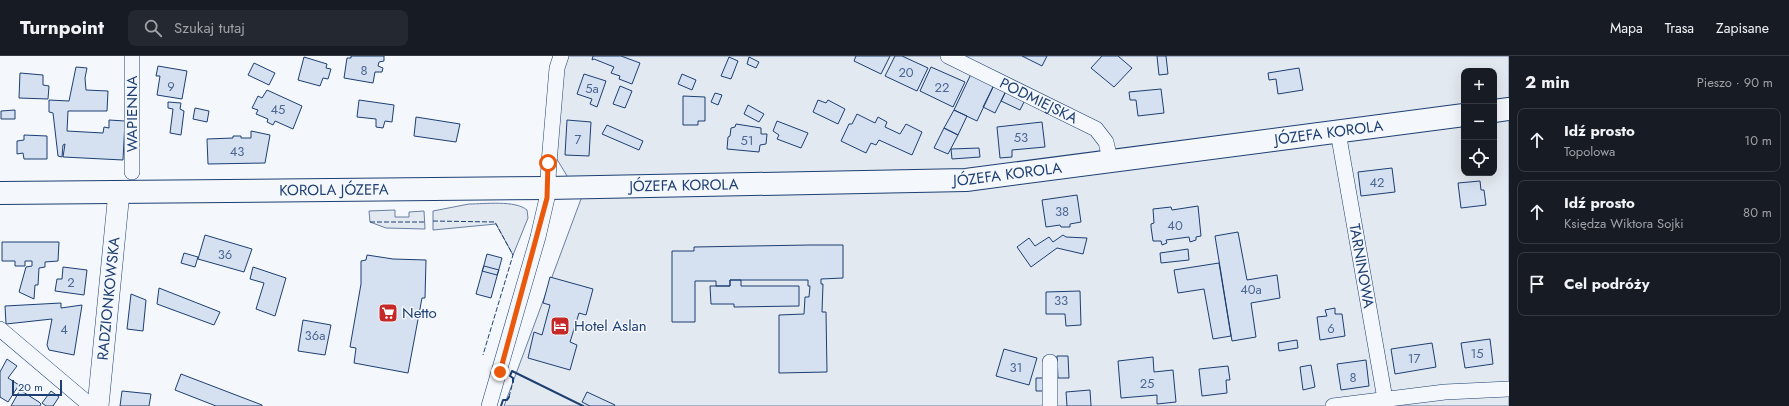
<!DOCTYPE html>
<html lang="pl">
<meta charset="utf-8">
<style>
body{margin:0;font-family:Jost,sans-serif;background:#242831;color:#f1f3f6}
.controls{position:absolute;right:12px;top:12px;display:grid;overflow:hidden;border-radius:8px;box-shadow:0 4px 16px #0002}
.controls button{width:36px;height:36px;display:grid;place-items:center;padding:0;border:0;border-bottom:1px solid #363941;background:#171b24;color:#f1f3f6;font:20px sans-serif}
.scale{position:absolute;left:12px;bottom:10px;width:50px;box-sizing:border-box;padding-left:4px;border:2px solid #1d3f73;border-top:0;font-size:11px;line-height:14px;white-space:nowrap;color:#1d3f73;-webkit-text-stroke:3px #f4f7fb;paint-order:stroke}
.stop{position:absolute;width:12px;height:12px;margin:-9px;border:3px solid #ea580c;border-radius:50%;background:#fff}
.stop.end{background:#ea580c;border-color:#fff;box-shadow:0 1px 4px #0008}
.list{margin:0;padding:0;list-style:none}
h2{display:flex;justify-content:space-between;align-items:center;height:52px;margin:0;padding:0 16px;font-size:17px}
h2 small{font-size:13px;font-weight:400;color:#9ea1a6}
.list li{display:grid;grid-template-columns:26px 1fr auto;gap:12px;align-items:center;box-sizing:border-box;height:64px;margin:0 8px 8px;padding:0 8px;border:1px solid #363941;border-radius:8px}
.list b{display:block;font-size:15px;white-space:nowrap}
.list p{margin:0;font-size:13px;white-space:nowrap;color:#9ea1a6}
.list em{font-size:13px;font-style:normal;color:#9ea1a6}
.icon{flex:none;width:22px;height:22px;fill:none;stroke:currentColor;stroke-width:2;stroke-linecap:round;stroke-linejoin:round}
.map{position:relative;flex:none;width:1509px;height:350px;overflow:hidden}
header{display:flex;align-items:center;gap:24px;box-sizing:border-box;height:56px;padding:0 20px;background:#171b24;border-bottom:1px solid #363941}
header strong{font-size:19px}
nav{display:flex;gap:22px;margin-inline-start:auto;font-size:14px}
.search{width:280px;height:36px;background:#242831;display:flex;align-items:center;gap:10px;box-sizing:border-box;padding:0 14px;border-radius:8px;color:#9ea1a6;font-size:15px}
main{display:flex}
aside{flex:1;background:#171b24}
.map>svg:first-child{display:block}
.green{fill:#e3e9f0;stroke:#687fa3;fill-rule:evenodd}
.building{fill:#d5e0f0;stroke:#1d3f73}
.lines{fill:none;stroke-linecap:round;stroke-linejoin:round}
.street-casing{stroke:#1d3f73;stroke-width:16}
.secondary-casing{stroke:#1d3f73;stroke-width:22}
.highway-casing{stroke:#1d3f73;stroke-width:24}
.street{stroke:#f4f7fb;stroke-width:15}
.secondary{stroke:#f4f7fb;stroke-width:21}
.highway{stroke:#f4f7fb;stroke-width:22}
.fence{stroke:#1d3f73;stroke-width:1;stroke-dasharray:5 2;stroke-linecap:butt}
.wall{stroke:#1d3f73;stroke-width:2}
.route{stroke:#ea580c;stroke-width:5}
.labels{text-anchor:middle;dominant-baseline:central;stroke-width:3;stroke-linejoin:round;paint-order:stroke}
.number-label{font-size:13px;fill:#4b6792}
.street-label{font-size:15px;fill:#1d3f73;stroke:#f4f7fb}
.poi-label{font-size:15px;fill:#1d3f73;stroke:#f4f7fb;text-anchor:start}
</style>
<header>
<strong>Turnpoint</strong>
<div class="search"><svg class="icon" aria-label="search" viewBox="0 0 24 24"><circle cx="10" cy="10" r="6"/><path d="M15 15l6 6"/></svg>Szukaj tutaj</div>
<nav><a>Mapa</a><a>Trasa</a><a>Zapisane</a></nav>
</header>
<main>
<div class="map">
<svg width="1509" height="350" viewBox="0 0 1509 350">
<rect width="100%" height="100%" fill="#f4f7fb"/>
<path class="green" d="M565,0H1509V350H504L581,143L555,100ZM1464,15H1494V117H1464Z
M469,148C485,148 515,144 527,154L528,162L513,199L496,168L433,174V155Z
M395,154V161H409V156L424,155L425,173L386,172L370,166L369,155Z"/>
<path class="building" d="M351,0H384V5L379,6L378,10L383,12L382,16H375L373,27L344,22L347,2H351Z
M593,0H621L640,7L632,28L619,23L620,20L611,17L614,11L594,3L592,4Z
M856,0H890L881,18L854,5Z
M895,0H902L928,12L917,35L885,20Z
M1022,0H1047L1042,10Z
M1102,0H1118L1132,12L1114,31L1091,12Z
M1157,0H1166L1168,18L1159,19Z
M304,1L327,8L326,12L331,13L328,23L323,22L320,30L298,24Z
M729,1L738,5L731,23L721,20Z
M749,1L759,6L756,12L747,8Z
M254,7L275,17L269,29L248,19Z
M158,10L187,15L182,43L157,39L160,20H156Z
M76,11L87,12L85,22L86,34L108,35L107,55H68L67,75L103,77L104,71L109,72V64L125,65L123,104L63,101L65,88L63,89L62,101L58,100L53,57L49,56V44L69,45Z
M931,11L965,26L953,51L920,35Z
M1299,12L1303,34L1278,38L1276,23L1269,24L1268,17Z
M20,17L43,19V29L49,30L48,43L19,42Z
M584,18L606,25L597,51L590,48L592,43L577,38Z
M682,18L696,24L692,34L678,28Z
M971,18L994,29L977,65L954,54Z
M994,29L1006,35L995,57L983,51Z
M620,30L632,35L625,52L613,48Z
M1161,33L1164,57L1138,60L1136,44H1130L1129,36Z
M267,34L302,50L293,73L275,65L273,69L267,66L268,63L256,58L258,54L252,52L258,40L262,42Z
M1006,35L1025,44L1020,54L1001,45Z
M715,37L722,39L718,49L711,46Z
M683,40L705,41V65H698V69H683Z
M359,44L394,49L392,66L385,65L383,72L376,71V63L357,61Z
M818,44L826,47L828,44L845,53L838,68L813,56Z
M168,46L181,47L180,53L184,55L181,79L170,77L173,53L168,52Z
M748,49L764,58L759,66L744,58Z
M195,52L209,55L207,66L193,63Z
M15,54V63H1V55Z
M954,54L967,60L958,79L944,72Z
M857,58L875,67L878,61L887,66L885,71L900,78L906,68L922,76L912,99L879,84L876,89L871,87L866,97L841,85L849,68H852Z
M416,61L460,68L456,86L414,80Z
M567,64L591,66L589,100L565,99Z
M777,65L808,77L801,92L777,83L779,79L773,75Z
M1042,66L1045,91L1012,94V101L1000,102L997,71Z
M736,68L761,72V78H767L766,88L760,89L759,96L727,93L728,81L730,80L731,72L735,71Z
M607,69L643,85L639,94L602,78Z
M944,72L958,79L948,98L934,92Z
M251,75L270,79L265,107L208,108L207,83L233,82V80H241V82H251Z
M24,79L47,80V103H24L23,97L17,98V85L24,84Z
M979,92L980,101L952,103L951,93Z
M1392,112L1395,136L1361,140L1358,116Z
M1480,125L1481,134H1484L1486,149L1461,152L1458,127Z
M1077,139L1081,166L1070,168V171H1061L1060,169L1046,171L1042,144Z
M1198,150L1201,180L1196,181V184L1190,186L1189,181L1166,184L1167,187L1162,189L1161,185H1153L1151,171V168L1154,167L1153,153L1171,151L1172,154Z
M1238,176L1247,224L1277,219L1280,242L1251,247L1256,281L1232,285L1215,180Z
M205,179L252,193L244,216L198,203Z
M1063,179L1066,181L1087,182L1083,198L1057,192L1031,211L1017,191L1029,182L1035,190L1049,181L1053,186Z
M2,186H59L58,205L45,206V211L39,212L38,229H35L34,243L19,236L26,211L32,210V205H25V210H15V205H2Z
M810,189H843V222L821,223V228H823L822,256H826L827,316L779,317V259L804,258L805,241H809L810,230H808V224H730V230H716V225H695V266H672V195H694V191Z
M1188,193L1189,204L1161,207L1160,197Z
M184,197L198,201L195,211L181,207Z
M487,198L502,202L491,242L476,238Z
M367,199L393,203L426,204L425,242H422L408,317L354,307L356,292L350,291L361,228V205L366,204Z
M1219,207L1231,280L1213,283L1204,233L1178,237L1174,214Z
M484,210L499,214L497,219L482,215Z
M63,211L87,214L84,239L55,235L57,223H62Z
M253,211L286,222L275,260L256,253L264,227L250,223Z
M550,221L593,233L586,259L579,257L570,286L577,289L570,314L528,302L534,276L542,279L550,249L543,247Z
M730,224H741V230H799V250L734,251V248H711L710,230H730Z
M159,232L220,256L214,269L157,248Z
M1080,235L1081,269L1066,270L1065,258H1046V236Z
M131,238L146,244L143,275L127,273Z
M61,247V252L82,249L74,299L49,294L47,289L52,263L6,268L5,250Z
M1335,252V258H1342L1345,280L1320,284L1317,261L1327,260L1325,254Z
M303,264L331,269L325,299L298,295Z
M1490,283L1493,308L1465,312L1461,287Z
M1297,284L1298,292L1279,295L1278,287Z
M1432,287L1436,311L1395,318L1391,293Z
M1004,293L1037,302L1029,329L996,320Z
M1057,300H1068L1069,322H1058Z
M1153,301L1154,316L1173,314L1176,346L1157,348V339L1121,342L1118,305Z
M7,303L17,310L8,322L19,329L8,346L0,341V316Z
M1366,304L1369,330L1341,334L1337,308Z
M1311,309L1315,331L1303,334L1300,311Z
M1228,310L1230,324H1226L1227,337L1202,340L1199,313Z
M181,318L262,349V350H216L175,334Z
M1036,322H1045V335H1036Z
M20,334L39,346L41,348L40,350H11Z
M1090,334L1091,350H1067L1066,336Z
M51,335L59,341L53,350H46L42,347Z
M122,335L151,338L149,350H120Z
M587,336L615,349L614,350H590L582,346Z"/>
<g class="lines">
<g class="street-casing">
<g id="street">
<path d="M132,0V116"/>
<path id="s1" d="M948,0L1096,73L1106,86L1111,107"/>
<path id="s2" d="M1338,76L1385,343"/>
<path d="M0,273L91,350"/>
<path d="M1050,306V350"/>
<path d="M489,350L538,181L547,142L549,107L557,12L561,0"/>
<path d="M1333,350L1445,336L1509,333"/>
</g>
</g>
<g class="secondary-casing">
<g id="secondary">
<path id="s3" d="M98,350L119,136"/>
</g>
</g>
<g class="highway-casing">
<g id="highway">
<path d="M1494,55L1509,53"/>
<path id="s4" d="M0,137L548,132L966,124L1464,59"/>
</g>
</g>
<use href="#street" class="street"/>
<use href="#secondary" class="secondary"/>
<use href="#highway" class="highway"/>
<path class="fence" d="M433,165L495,166L513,199L483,299
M370,166H425
M509,341L513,326"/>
<path class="wall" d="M513,326V322L510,320L512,315L583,350
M501,350L503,344H507L509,341"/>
</g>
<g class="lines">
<path class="route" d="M500,316L547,142L548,107"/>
</g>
<defs>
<g id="supermarket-square" transform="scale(1)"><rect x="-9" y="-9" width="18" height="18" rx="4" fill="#c62828" stroke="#f4f7fb"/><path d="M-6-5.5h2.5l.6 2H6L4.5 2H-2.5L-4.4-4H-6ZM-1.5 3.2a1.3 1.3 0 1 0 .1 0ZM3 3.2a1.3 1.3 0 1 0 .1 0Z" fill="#fff"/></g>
<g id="hotel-square" transform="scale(1)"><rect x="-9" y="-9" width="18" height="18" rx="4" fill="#c62828" stroke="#f4f7fb"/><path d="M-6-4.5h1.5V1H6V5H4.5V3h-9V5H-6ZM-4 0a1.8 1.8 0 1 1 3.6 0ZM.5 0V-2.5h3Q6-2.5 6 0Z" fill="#fff"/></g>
</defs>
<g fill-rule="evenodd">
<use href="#supermarket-square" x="388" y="257"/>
<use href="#hotel-square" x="560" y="270"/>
</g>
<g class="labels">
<g class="number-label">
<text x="364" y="14">8</text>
<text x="906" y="16">20</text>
<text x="171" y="30">9</text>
<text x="942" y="31">22</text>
<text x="592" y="32">5a</text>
<text x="278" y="53">45</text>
<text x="1021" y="81">53</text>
<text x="578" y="83">7</text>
<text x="747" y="84">51</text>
<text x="237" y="95">43</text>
<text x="1377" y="126">42</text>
<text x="1062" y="155">38</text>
<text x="1175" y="169">40</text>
<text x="225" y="198">36</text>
<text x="71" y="226">2</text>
<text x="1251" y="233">40a</text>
<text x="1061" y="244">33</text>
<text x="1331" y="272">6</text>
<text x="64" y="273">4</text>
<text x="315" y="279">36a</text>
<text x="1477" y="297">15</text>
<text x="1414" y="302">17</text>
<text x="1016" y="311">31</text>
<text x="1353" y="321">8</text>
<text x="1147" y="327">25</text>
</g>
<g class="street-label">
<text stroke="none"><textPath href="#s1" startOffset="101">PODMIEJSKA</textPath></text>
<text transform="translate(132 58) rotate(-90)">WAPIENNA</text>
<text stroke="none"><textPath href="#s4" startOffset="1332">JÓZEFA KOROLA</textPath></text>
<text stroke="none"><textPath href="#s4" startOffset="1008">JÓZEFA KOROLA</textPath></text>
<text stroke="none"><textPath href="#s4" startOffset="684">JÓZEFA KOROLA</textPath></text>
<text stroke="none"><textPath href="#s4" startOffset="334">KOROLA JÓZEFA</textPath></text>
<text stroke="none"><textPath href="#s2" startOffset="136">TARNINOWA</textPath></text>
<text stroke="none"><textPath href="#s3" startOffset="108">RADZIONKOWSKA</textPath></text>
</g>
<g class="poi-label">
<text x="402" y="257">Netto</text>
<text x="574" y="270">Hotel Aslan</text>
</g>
</g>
</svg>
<div class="controls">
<button>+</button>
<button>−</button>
<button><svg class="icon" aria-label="locate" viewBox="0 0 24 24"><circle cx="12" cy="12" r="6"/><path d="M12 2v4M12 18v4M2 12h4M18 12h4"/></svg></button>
</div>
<div class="scale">20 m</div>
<div class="stop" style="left:548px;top:107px"></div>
<div class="stop end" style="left:500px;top:316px"></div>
</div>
<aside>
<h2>2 min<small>Pieszo · 90 m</small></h2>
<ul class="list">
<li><svg class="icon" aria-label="ahead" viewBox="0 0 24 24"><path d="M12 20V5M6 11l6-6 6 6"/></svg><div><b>Idź prosto</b><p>Topolowa</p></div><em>10 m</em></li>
<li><svg class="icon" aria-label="ahead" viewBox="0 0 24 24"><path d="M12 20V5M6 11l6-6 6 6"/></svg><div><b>Idź prosto</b><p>Księdza Wiktora Sojki</p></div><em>80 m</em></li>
<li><svg class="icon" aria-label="arrive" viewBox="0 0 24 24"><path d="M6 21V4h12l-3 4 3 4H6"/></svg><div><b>Cel podróży</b></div></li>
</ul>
</aside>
</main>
